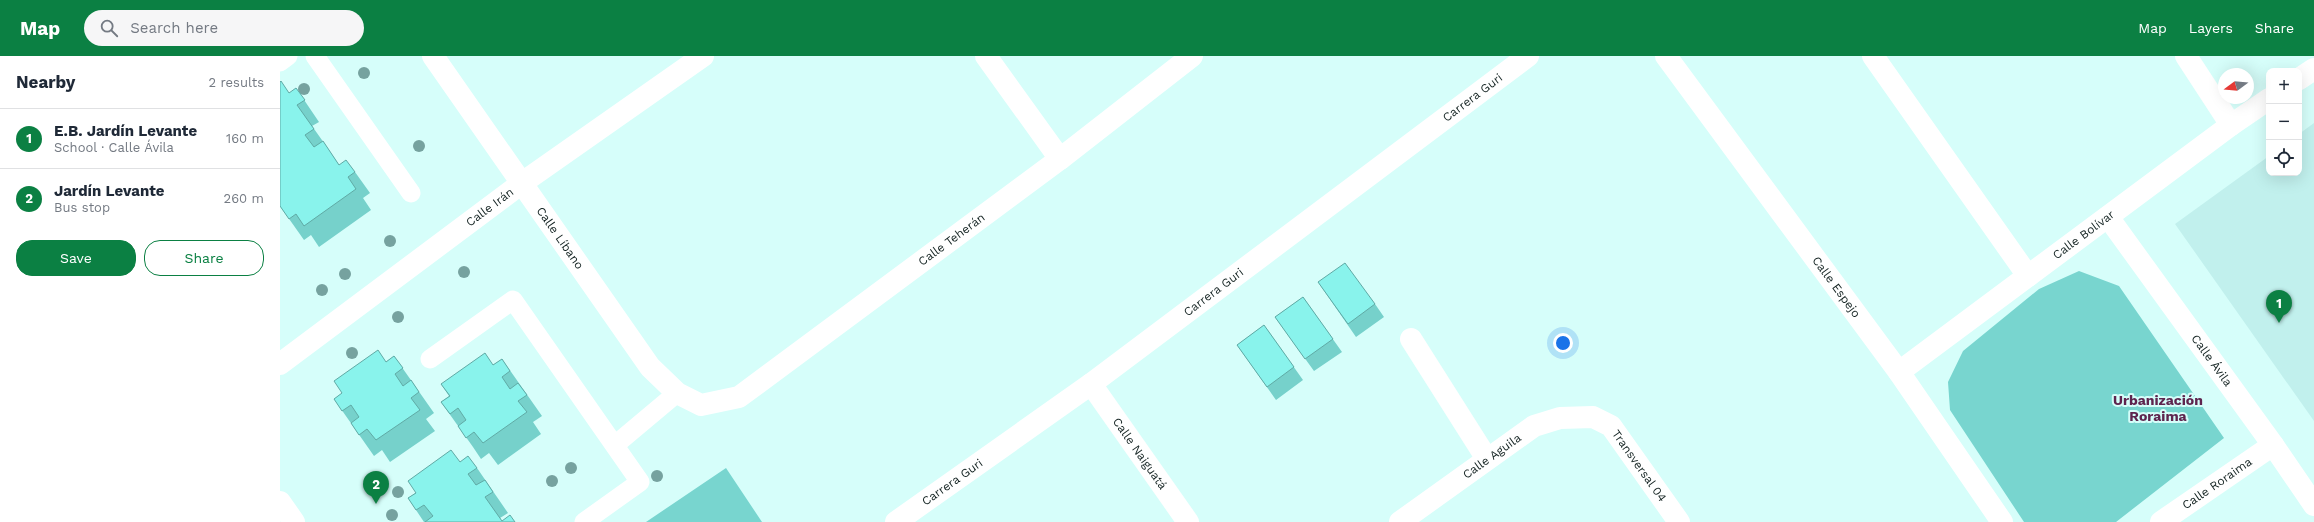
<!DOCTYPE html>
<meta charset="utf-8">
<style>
body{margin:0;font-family:"Work Sans",sans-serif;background:#f6f6f7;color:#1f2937}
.controls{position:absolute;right:12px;top:12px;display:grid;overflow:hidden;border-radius:8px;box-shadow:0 4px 16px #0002}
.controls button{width:36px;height:36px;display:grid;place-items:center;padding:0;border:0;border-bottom:1px solid #e0e1e3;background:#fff;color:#1f2937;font:20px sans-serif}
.compass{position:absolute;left:1938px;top:12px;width:36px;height:36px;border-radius:50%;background:#fff;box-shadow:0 4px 16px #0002;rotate:254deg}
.you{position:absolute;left:1283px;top:287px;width:14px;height:14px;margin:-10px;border:3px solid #fff;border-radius:50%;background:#1a73e8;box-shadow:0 0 0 6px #1a73e833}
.badge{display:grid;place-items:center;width:26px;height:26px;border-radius:50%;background:#0b8043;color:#fff;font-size:13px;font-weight:700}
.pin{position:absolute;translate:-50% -33px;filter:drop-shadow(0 1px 2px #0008)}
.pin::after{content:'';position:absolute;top:21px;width:14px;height:12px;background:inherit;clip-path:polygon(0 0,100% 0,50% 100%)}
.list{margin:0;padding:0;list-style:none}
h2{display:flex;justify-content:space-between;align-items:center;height:52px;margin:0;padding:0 16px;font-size:17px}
h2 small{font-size:13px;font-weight:400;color:#747a83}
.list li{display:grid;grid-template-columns:26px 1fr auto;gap:12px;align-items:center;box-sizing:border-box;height:60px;padding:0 16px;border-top:1px solid #e0e1e3}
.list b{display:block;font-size:15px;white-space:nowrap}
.list p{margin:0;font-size:13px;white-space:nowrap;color:#747a83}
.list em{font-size:13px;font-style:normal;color:#747a83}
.actions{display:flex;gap:8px;padding:12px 16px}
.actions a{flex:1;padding:9px 0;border:1px solid #0b8043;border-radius:16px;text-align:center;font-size:14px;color:#0b8043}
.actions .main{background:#0b8043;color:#fff}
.icon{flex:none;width:22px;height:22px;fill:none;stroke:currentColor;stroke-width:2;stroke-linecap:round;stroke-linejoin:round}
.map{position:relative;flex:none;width:2034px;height:466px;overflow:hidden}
header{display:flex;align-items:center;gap:24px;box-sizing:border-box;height:56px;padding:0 20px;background:#0b8043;color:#fff}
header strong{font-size:19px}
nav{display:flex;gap:22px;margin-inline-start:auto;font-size:14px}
.search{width:280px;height:36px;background:#f6f6f7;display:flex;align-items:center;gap:10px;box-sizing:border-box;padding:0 14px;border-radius:22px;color:#747a83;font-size:15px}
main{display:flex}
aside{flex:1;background:#fff}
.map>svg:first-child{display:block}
.built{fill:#c1f0ed}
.green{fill:#78d5cf}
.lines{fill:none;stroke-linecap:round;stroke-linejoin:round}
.lane{stroke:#fff;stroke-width:19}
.street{stroke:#fff;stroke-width:22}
.secondary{stroke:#fff;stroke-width:22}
.tree{fill:#76a29f}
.wall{fill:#76d1cb}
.building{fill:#89f3ec;stroke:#60aaa5}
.labels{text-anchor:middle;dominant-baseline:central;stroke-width:4;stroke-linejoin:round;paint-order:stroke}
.street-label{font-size:12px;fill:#142322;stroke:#d6fefa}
.quarter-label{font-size:14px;font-weight:bold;fill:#5e244e;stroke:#d6fefa}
</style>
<header>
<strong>Map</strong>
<div class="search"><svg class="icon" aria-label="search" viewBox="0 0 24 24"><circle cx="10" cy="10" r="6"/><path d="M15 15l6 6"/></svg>Search here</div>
<nav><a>Map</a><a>Layers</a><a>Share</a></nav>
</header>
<main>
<aside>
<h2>Nearby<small>2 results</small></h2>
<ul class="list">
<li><span class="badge">1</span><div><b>E.B. Jardín Levante</b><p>School · Calle Ávila</p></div><em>160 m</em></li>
<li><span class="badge">2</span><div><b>Jardín Levante</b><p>Bus stop</p></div><em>260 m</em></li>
</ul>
<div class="actions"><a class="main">Save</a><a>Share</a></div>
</aside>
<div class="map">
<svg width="2034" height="466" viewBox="0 0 2034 466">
<rect width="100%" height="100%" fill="#d6fefa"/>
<path class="built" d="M2034,67V365L1895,168L1989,100V117H2019V78Z"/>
<path class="green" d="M1799,215L1839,230L1944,382L1836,466H1744L1670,354L1668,326L1683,295L1759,233Z
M446,412L482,466H366Z"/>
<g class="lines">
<path class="lane" d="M35,0L131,137
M0,6L8,0
M150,303L233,244L360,426L304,466
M335,389L397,337"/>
<g class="street">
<path id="s1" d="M153,0L370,311L397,337L421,349L459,341L780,103L912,0"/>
<path d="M706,0L780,103"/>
<path id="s2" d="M1386,0L1619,316L1722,466"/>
<path d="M1593,0L1748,220"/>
<path d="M1906,0L1951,69"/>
<path d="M2019,23L2034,13"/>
<path id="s3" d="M1828,161L1993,389L2034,449"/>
<path d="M1131,283L1207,403"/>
<path id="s4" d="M0,308L242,127L423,0"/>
<path id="s5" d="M1619,316L1951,69L1989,43"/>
<path id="s6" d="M811,328L908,466"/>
<path id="s7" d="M1120,466L1254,370L1280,362L1313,361L1331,370L1399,466"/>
<path id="s8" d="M1881,466L1993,389"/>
</g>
<g class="secondary">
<path d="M0,446L14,466"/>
<path id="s9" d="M616,466L811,328L1248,0"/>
</g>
</g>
<g class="tree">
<circle cx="84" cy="17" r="6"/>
<circle cx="24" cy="33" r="6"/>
<circle cx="139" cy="90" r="6"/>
<circle cx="110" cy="185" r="6"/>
<circle cx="184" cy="216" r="6"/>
<circle cx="65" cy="218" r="6"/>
<circle cx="42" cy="234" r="6"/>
<circle cx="118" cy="261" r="6"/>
<circle cx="72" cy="297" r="6"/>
<circle cx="291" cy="412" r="6"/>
<circle cx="377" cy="420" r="6"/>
<circle cx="272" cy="425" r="6"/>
<circle cx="118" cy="436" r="6"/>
<circle cx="112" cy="459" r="6"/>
</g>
<path class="wall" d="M16,32L39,66L32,70L49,94L59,109L75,116L90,137L83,142L91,154L39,191L31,179L24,184L0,150Z
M1038,226L1095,248L1104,261L1076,281Z
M1023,241L1062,296L1034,315L995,261Z
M984,269L1023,324L996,344L957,289Z
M114,300L154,357L146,363L155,375L110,406L102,394L94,400L54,343Z
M222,303L262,360L253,366L261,378L218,409L209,397L201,403L193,391L161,346L169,340L161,328L213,309Z
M180,406L197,412L228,457L220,462L222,465L235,466H144L128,442Z"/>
<path class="building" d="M1,25L9,37L16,32L25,44L17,49L34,73L25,79L34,91L43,85L59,109L66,104L75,116L68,121L76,133L24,170L16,158L9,163L0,150V26Z
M1065,207L1095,248L1068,268L1038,226Z
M1023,241L1053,283L1025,303L995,261Z
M984,269L1014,311L987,331L957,289Z
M98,294L106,306L114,300L123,312L115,318L123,330L131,324L139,336L131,342L140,354L96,384L87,373L79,379L71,367L79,361L71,349L62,355L54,343L62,337L54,325Z
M205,297L213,309L222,303L230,315L222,321L230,333L238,327L247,339L238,345L247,356L203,387L194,376L186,382L178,370L186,364L178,352L170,358L161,346L170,340L161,328Z
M171,394L180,406L188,400L197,412L188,418L196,429L205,424L213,436L205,441L222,465L230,459L235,466H145L153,460L144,449L136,454L128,442L136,437L128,425Z"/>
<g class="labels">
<g class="street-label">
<text stroke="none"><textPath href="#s9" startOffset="716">Carrera Guri</textPath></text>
<text stroke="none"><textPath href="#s4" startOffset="262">Calle Irán</textPath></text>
<text stroke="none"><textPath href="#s5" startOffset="230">Calle Bolívar</textPath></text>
<text stroke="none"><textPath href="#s1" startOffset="222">Calle Líbano</textPath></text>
<text stroke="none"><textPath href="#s1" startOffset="747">Calle Teherán</textPath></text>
<text stroke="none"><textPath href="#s2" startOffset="287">Calle Espejo</textPath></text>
<text stroke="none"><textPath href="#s9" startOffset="392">Carrera Guri</textPath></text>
<text stroke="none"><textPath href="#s3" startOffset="177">Calle Ávila</textPath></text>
<text stroke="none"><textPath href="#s6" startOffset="85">Calle Naiguatá</textPath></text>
<text stroke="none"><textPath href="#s7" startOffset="113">Calle Aguila</textPath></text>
<text stroke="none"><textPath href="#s7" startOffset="294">Transversal 04</textPath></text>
<text stroke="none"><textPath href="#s9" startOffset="69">Carrera Guri</textPath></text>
<text stroke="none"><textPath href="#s8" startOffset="68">Calle Roraima</textPath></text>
</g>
<g class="quarter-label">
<text x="1878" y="344">Urbanización<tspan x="1878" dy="16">Roraima</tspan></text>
</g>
</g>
</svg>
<div class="controls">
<button>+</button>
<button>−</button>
<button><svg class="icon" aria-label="locate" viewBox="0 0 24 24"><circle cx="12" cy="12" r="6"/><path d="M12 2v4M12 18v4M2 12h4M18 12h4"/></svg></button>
</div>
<svg class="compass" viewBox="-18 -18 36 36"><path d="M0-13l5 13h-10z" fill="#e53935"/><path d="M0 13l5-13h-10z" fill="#747a83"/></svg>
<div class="you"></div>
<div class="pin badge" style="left:1999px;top:267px">1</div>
<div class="pin badge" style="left:96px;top:448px">2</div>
</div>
</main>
